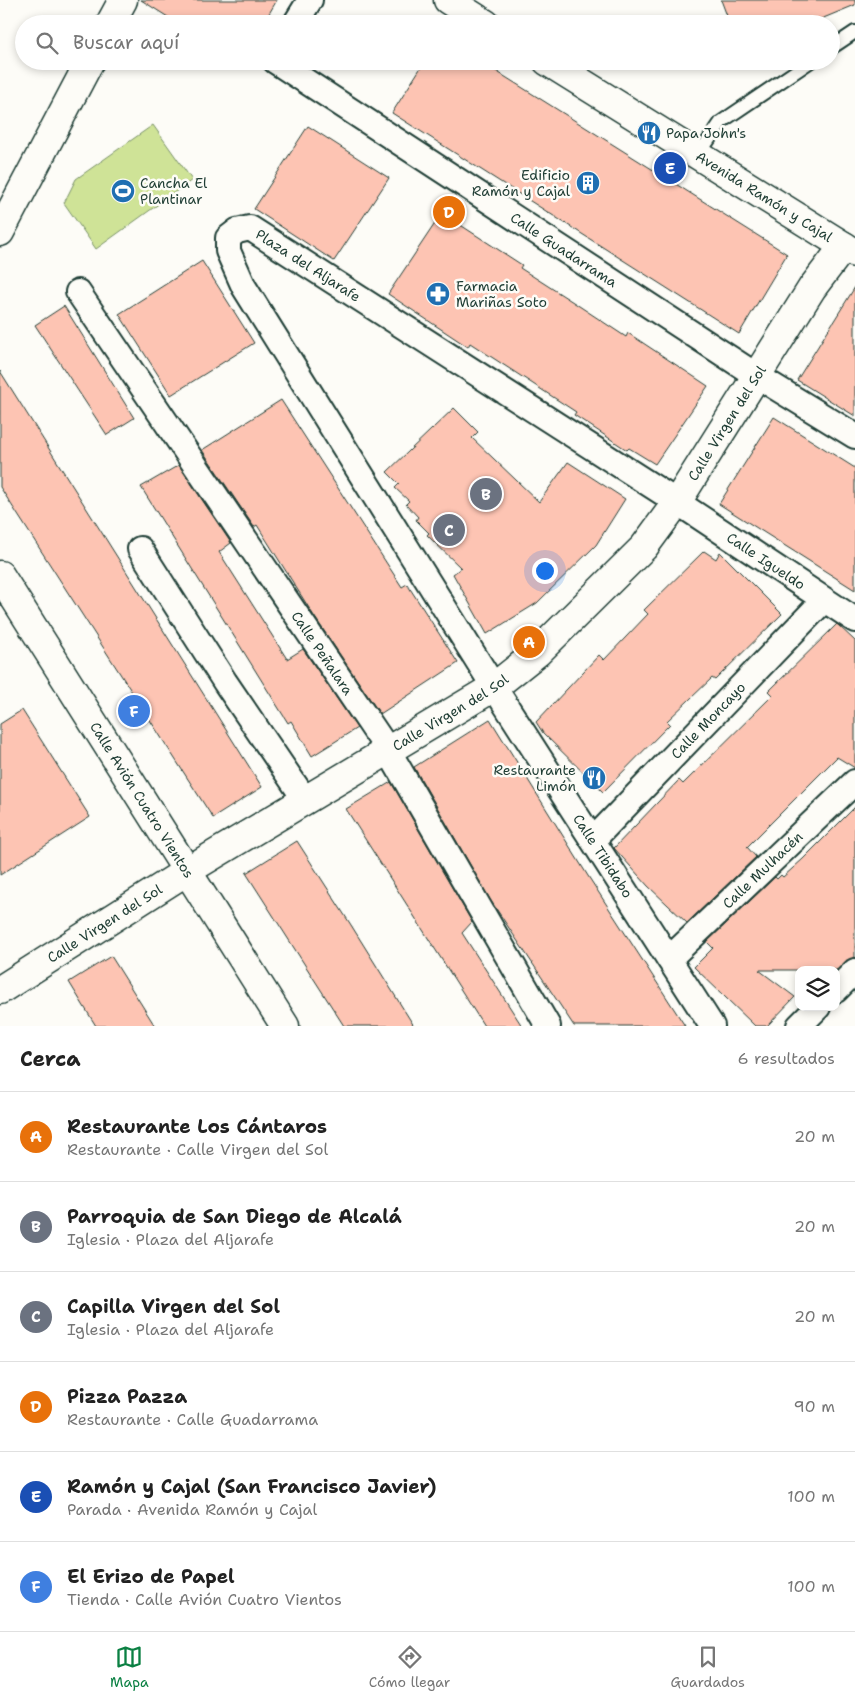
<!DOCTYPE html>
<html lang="es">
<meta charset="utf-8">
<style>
body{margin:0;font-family:"Shantell Sans",sans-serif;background:#f6f6f6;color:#222}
.controls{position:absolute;right:15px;bottom:15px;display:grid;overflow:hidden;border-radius:10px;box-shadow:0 2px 8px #0003}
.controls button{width:45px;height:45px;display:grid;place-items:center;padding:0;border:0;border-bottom:1px solid #e0e0e0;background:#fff;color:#222;font:25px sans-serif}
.you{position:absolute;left:544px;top:570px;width:18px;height:18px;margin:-12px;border:4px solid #fff;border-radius:50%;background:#1a73e8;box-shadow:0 0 0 8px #1a73e833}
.badge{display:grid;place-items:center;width:32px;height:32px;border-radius:50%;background:#0b8043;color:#fff;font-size:16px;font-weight:700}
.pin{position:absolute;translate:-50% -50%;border:2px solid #fff;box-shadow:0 1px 5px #0006}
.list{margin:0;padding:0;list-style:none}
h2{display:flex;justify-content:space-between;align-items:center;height:65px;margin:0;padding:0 20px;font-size:21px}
h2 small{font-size:16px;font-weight:400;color:#767676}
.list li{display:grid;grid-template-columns:32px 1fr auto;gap:15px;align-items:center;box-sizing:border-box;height:90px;padding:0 20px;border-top:1px solid #e0e0e0}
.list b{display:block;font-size:19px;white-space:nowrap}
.list p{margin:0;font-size:16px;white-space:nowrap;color:#767676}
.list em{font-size:16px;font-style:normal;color:#767676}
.icon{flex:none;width:28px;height:28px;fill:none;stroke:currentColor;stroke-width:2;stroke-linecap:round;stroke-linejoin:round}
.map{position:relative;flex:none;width:855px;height:1026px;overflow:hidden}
.search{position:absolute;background:#fff;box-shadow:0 2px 8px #0003;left:15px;right:15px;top:15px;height:55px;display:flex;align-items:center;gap:12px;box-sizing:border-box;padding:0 18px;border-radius:28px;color:#767676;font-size:19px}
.sheet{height:605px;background:#fff}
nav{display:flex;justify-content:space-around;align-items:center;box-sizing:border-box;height:70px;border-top:1px solid #e0e0e0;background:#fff;font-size:14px;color:#767676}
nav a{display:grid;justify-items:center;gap:2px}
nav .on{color:#0b8043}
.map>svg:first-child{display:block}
.pitch{fill:#cfe397;stroke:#779066}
.building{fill:#fdc4b3;stroke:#1f3d34}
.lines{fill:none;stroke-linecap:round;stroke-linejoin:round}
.lane-casing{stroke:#1f3d34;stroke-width:16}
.street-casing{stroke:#1f3d34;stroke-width:28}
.secondary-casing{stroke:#1f3d34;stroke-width:31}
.primary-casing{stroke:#1f3d34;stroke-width:31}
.lane{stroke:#fdfcf7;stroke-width:12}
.street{stroke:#fdfcf7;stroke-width:24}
.secondary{stroke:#fdfcf7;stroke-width:28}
.primary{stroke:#fdfcf7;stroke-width:28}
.labels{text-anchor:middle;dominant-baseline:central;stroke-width:5;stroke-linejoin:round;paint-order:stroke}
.poi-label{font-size:14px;fill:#1f3d34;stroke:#fdfcf7;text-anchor:start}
.street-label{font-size:14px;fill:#1f3d34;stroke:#fdfcf7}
</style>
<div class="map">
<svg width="855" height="1026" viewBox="0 0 855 1026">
<rect width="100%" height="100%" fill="#fdfcf7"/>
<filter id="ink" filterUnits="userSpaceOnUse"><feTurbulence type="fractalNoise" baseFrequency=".02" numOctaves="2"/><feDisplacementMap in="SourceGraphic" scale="10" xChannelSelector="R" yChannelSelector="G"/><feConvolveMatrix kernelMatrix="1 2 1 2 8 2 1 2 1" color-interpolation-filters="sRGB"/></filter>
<g filter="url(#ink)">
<path class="pitch" d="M153,125L192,180L96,249L64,203L76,179Z"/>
<path class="building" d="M141,0H277L263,24H179Z
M721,0H855V5L809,24H730Z
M425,61H480L787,254L739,334L392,113Z
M308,126L389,178L334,261L254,209Z
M442,213L522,265L520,268L573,302L626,337L628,333L708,386L655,464L629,448L627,450L574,415L576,412L470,343L468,347L388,294Z
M202,261L254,343L171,395L119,314Z
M855,287V416L797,380Z
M64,306L134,418L107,435L35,325Z
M0,371L262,787L213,818L0,487Z
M281,400L402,587L407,584L458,663L380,714L314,616L257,525L254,527L202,450Z
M454,408L478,432L472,438L539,502L568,462L625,499L596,545L537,603L487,634L453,574L461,568L427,535L429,533L416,520L418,517L406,504L409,501L395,488L399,484L387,472Z
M774,417L855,468V590L719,504Z
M179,465L231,543L219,552L287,659L303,649L357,728L312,756L291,721L288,723L141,487Z
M704,551L716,559L720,552L782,614L715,680L712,678L667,721L670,724L603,792L543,733L536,722L599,655L604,660L648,614L644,610Z
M837,624L855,641V768L837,757L747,847L756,857L687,923L648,886L614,848L679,780L683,784L773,695L769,691Z
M22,710L90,817L0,875V724Z
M490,719L588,876L685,1026H574L491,901L414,767Z
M391,782L472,922L462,933L522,1026H484L346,809Z
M855,807V958L846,961L837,970H759L795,997L767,1026H755L694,967L713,948L707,942L775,877L777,879L781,875L783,877L803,859Z
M297,841L351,925L414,1026H344L246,873Z
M111,956L155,1026H96L69,982Z"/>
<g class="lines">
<g class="lane-casing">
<path id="lane" d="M831,48L855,32
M699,154L721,122L811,61"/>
</g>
<g class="street-casing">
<g id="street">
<path d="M295,24L310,0"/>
<path id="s1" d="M275,61L757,376L855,436"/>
<path id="s2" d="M78,292L388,750L548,1026"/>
<path d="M140,549L225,682L306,801"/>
<path id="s3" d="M593,840L824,600"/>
<path id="s4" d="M669,959L855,782"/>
<path d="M836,990L855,971"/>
<path id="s5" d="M712,1026L494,687L244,287L228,251V238L237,231L250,228L677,502L855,620"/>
<path d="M799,1026L818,1007"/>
</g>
</g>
<g class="secondary-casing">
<g id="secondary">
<path id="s6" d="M0,575L285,1026"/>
<path id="s7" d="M0,990L187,871L494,687L538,652L644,547L677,502L812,288L844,246"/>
</g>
</g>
<g class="primary-casing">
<g id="primary">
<path d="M448,0L486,24"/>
<path d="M110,24L123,0"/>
<path id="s8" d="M547,61L855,253"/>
<path d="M0,232L90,61"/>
</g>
</g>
<use href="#lane" class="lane"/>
<use href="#street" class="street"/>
<use href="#secondary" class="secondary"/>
<use href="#primary" class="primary"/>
</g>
</g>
<defs>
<g id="restaurant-disc" transform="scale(1.25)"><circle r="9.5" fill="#1f6fb2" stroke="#fdfcf7"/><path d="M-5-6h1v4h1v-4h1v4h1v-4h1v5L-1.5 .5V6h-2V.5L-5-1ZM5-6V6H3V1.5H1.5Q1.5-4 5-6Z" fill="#fff"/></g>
<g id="building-disc" transform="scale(1.25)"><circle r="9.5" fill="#1f6fb2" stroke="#fdfcf7"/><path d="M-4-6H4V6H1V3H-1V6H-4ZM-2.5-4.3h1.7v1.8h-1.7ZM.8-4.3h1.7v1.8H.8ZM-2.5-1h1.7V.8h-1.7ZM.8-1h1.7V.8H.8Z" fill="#fff"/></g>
<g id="stadium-disc" transform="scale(1.25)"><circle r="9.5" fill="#1f6fb2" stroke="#fdfcf7"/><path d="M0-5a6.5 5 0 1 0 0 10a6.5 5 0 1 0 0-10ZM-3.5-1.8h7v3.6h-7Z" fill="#fff"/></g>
<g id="pharmacy-disc" transform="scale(1.25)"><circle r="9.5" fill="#1f6fb2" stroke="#fdfcf7"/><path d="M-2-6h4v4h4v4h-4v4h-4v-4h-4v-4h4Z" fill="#fff"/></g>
</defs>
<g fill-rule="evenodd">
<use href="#restaurant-disc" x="649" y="133"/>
<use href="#building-disc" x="588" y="183"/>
<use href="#stadium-disc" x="123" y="191"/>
<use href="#pharmacy-disc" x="438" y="294"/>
<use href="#restaurant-disc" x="594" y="778"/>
</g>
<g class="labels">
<g class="poi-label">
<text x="666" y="133">Papa John's</text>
<text x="570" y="175" text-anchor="end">Edificio<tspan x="570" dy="16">Ramón y Cajal</tspan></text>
<text x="140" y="183">Cancha El<tspan x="140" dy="16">Plantinar</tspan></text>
<text x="456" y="286">Farmacia<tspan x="456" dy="16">Mariñas Soto</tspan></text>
<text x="576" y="770" text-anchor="end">Restaurante<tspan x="576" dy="16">Limón</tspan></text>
</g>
<g class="street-label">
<text stroke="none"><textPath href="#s8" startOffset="256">Avenida Ramón y Cajal</textPath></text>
<text stroke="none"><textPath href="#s1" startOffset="345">Calle Guadarrama</textPath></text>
<text stroke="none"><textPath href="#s5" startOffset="1021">Plaza del Aljarafe</textPath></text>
<text stroke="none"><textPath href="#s7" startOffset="934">Calle Virgen del Sol</textPath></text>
<text stroke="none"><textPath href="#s5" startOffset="1566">Calle Igueldo</textPath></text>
<text stroke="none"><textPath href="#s2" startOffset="436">Calle Peñalara</textPath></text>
<text stroke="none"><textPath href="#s7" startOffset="529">Calle Virgen del Sol</textPath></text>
<text stroke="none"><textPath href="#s3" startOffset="166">Calle Moncayo</textPath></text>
<text stroke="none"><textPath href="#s6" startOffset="266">Calle Avión Cuatro Vientos</textPath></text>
<text transform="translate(603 856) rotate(57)">Calle Tibidabo</text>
<text stroke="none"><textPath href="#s4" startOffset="129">Calle Mulhacén</textPath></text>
<text stroke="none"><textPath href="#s7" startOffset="124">Calle Virgen del Sol</textPath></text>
</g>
</g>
</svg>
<div class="controls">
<button><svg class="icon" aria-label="layers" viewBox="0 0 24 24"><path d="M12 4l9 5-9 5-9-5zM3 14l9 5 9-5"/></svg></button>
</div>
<div class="you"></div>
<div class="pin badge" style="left:529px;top:642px;background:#e8710a">A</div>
<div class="pin badge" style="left:486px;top:494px;background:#6b7280">B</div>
<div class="pin badge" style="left:449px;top:530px;background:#6b7280">C</div>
<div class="pin badge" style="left:449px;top:212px;background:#e8710a">D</div>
<div class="pin badge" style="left:670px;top:168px;background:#1a4fb4">E</div>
<div class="pin badge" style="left:134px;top:711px;background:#3f7fe0">F</div>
<div class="search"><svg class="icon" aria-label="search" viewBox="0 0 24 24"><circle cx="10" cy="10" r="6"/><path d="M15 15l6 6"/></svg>Buscar aquí</div>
</div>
<section class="sheet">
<h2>Cerca<small>6 resultados</small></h2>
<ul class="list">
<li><span class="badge" style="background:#e8710a">A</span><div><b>Restaurante Los Cántaros</b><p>Restaurante · Calle Virgen del Sol</p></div><em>20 m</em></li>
<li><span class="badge" style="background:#6b7280">B</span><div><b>Parroquia de San Diego de Alcalá</b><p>Iglesia · Plaza del Aljarafe</p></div><em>20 m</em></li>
<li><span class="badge" style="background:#6b7280">C</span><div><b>Capilla Virgen del Sol</b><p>Iglesia · Plaza del Aljarafe</p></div><em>20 m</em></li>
<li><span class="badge" style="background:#e8710a">D</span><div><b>Pizza Pazza</b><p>Restaurante · Calle Guadarrama</p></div><em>90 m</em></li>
<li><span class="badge" style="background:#1a4fb4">E</span><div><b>Ramón y Cajal (San Francisco Javier)</b><p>Parada · Avenida Ramón y Cajal</p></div><em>100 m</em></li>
<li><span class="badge" style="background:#3f7fe0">F</span><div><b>El Erizo de Papel</b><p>Tienda · Calle Avión Cuatro Vientos</p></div><em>100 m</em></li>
</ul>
</section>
<nav>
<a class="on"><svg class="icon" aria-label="map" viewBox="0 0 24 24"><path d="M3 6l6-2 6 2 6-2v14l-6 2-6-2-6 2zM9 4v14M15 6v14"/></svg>Mapa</a>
<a><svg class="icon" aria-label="directions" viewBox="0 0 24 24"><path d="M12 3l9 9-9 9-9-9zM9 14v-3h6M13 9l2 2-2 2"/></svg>Cómo llegar</a>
<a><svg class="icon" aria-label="saved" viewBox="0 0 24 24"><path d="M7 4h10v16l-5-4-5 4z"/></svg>Guardados</a>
</nav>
